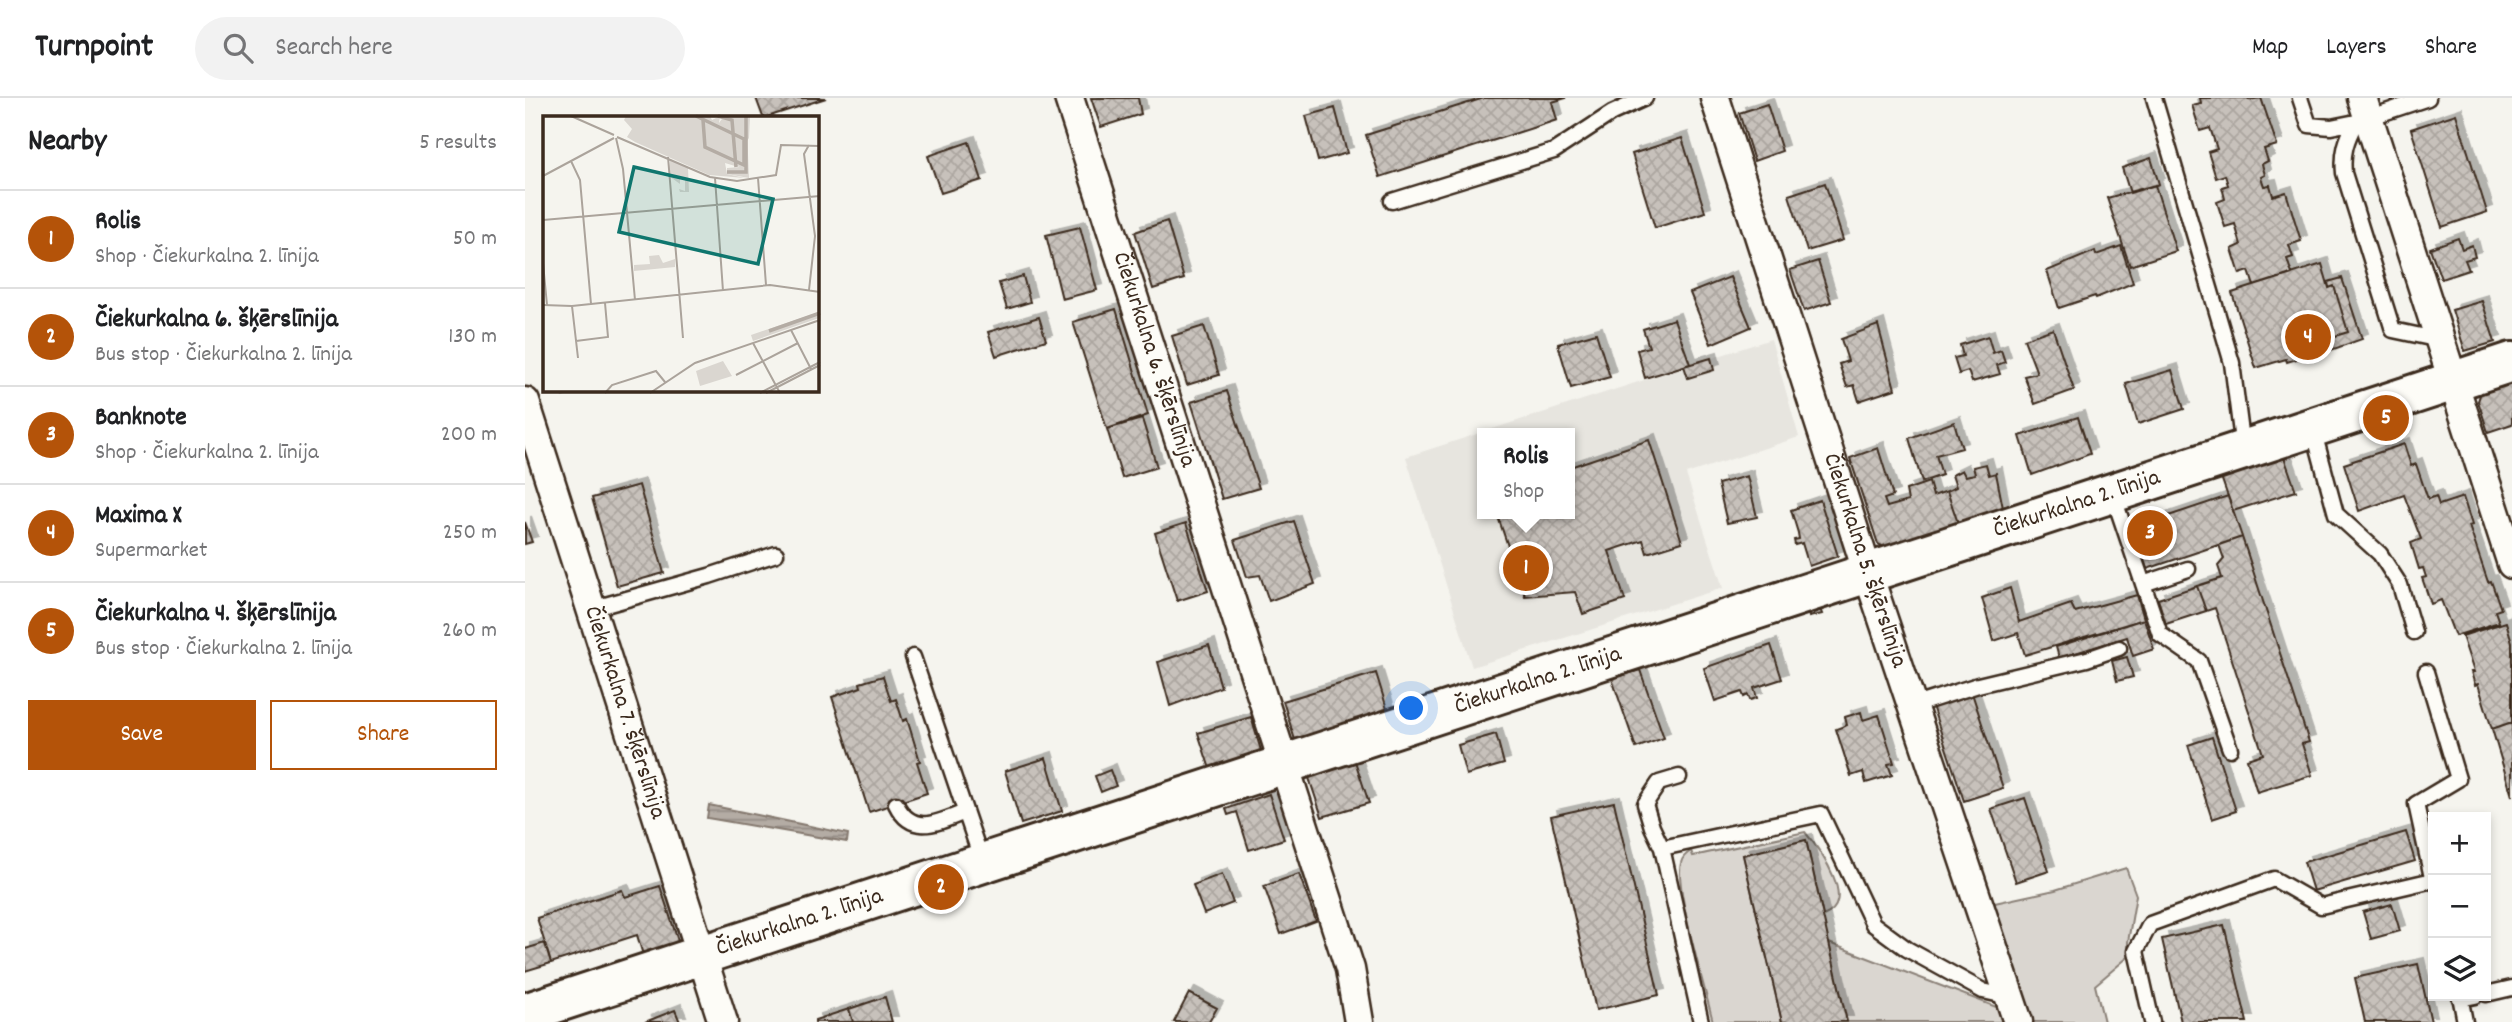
<!DOCTYPE html>
<meta charset="utf-8">
<style>
body{margin:0;font-family:Dekko,sans-serif;background:#f2f2f2;color:#202124}
.controls{position:absolute;right:21px;bottom:21px;display:grid;overflow:hidden;border-radius:0px;box-shadow:0 4px 10px #0003}
.controls button{width:63px;height:63px;display:grid;place-items:center;padding:0;border:0;border-bottom:2px solid #e0e0e0;background:#fff;color:#202124;font:35px sans-serif}
.you{position:absolute;left:887px;top:611px;width:24px;height:24px;margin:-18px;border:5px solid #fff;border-radius:50%;background:#1a73e8;box-shadow:0 0 0 10px #1a73e833}
.badge{display:grid;place-items:center;width:46px;height:46px;border-radius:50%;background:#b45309;color:#fff;font-size:23px;font-weight:700}
.pin{position:absolute;translate:-50% -50%;border:4px solid #fff;box-shadow:0 2px 7px #0006}
.popup{position:absolute;left:952px;top:330px;width:98px;height:91px;box-sizing:border-box;display:grid;place-content:center;border-radius:0px;background:#fff;filter:drop-shadow(0 2px 5px #0005);font-size:23px;white-space:nowrap;color:#757577}
.popup b{font-size:26px;color:#202124}
.popup::after{content:'';position:absolute;left:50%;top:100%;margin-left:-14px;border:14px solid transparent;border-top-color:#fff}
.list{margin:0;padding:0;list-style:none}
h2{display:flex;justify-content:space-between;align-items:center;height:91px;margin:0;padding:0 28px;font-size:30px}
h2 small{font-size:23px;font-weight:400;color:#757577}
.list li{display:grid;grid-template-columns:46px 1fr auto;gap:21px;align-items:center;box-sizing:border-box;height:98px;padding:0 28px;border-top:2px solid #e0e0e0}
.list b{display:block;font-size:26px;white-space:nowrap}
.list p{margin:0;font-size:23px;white-space:nowrap;color:#757577}
.list em{font-size:23px;font-style:normal;color:#757577}
.actions{display:flex;gap:14px;padding:21px 28px}
.actions a{flex:1;padding:16px 0;border:2px solid #b45309;border-radius:0px;text-align:center;font-size:24px;color:#b45309}
.actions .main{background:#b45309;color:#fff}
.icon{flex:none;width:38px;height:38px;fill:none;stroke:currentColor;stroke-width:2;stroke-linecap:round;stroke-linejoin:round}
.map{position:relative;flex:none;width:1987px;height:924px;overflow:hidden}
header{display:flex;align-items:center;gap:42px;box-sizing:border-box;height:98px;padding:0 35px;background:#fff;border-bottom:2px solid #e0e0e0}
header strong{font-size:33px}
nav{display:flex;gap:38px;margin-inline-start:auto;font-size:24px}
.search{width:490px;height:63px;background:#f2f2f2;display:flex;align-items:center;gap:18px;box-sizing:border-box;padding:0 24px;border-radius:38px;color:#757577;font-size:26px}
main{display:flex}
aside{flex:1;background:#fff}
.map>svg:first-child{display:block}
.built{fill:#e7e5df;fill-rule:evenodd}
.green{fill:#dad6d0;stroke:#8a8077;stroke-width:2}
.water{fill:url(#water-rules);stroke:#84786e;stroke-width:2}
.building{fill:url(#building-cross-hatch);stroke:#3b2a1e;stroke-width:2;filter:url(#shadow)}
.lines{fill:none;stroke-linecap:round;stroke-linejoin:round}
.lane-casing{stroke:#3b2a1e;stroke-width:19}
.street-casing{stroke:#3b2a1e;stroke-width:33}
.secondary-casing{stroke:#3b2a1e;stroke-width:44}
.lane{stroke:#fdfcf7;stroke-width:14}
.street{stroke:#fdfcf7;stroke-width:28}
.secondary{stroke:#fdfcf7;stroke-width:38}
.labels{text-anchor:middle;dominant-baseline:central;stroke-width:6;stroke-linejoin:round;paint-order:stroke}
.street-label{font-size:24px;fill:#3b2a1e;stroke:#fdfcf7}
.inset-river{fill:none;stroke:#b4aca4;stroke-width:3.5}
.inset-road{fill:none;stroke:#aba39b;stroke-width:2}
.view{fill:#0f766e;fill-opacity:0.15;stroke:#0f766e;stroke-width:3.5}
.inset-edge{fill:none;stroke:#3b2a1e;stroke-width:3.5}
</style>
<header>
<strong>Turnpoint</strong>
<div class="search"><svg class="icon" aria-label="search" viewBox="0 0 24 24"><circle cx="10" cy="10" r="6"/><path d="M15 15l6 6"/></svg>Search here</div>
<nav><a>Map</a><a>Layers</a><a>Share</a></nav>
</header>
<main>
<aside>
<h2>Nearby<small>5 results</small></h2>
<ul class="list">
<li><span class="badge">1</span><div><b>Rolis</b><p>Shop · Čiekurkalna 2. līnija</p></div><em>50 m</em></li>
<li><span class="badge">2</span><div><b>Čiekurkalna 6. šķērslīnija</b><p>Bus stop · Čiekurkalna 2. līnija</p></div><em>130 m</em></li>
<li><span class="badge">3</span><div><b>Banknote</b><p>Shop · Čiekurkalna 2. līnija</p></div><em>200 m</em></li>
<li><span class="badge">4</span><div><b>Maxima X</b><p>Supermarket</p></div><em>250 m</em></li>
<li><span class="badge">5</span><div><b>Čiekurkalna 4. šķērslīnija</b><p>Bus stop · Čiekurkalna 2. līnija</p></div><em>260 m</em></li>
</ul>
<div class="actions"><a class="main">Save</a><a>Share</a></div>
</aside>
<div class="map">
<svg width="1987" height="924" viewBox="0 0 1987 924">
<defs>
<pattern id="water-rules" width="6" height="5" patternUnits="userSpaceOnUse" patternTransform="scale(1.75)"><rect width="6" height="5" fill="#b4aca4"/><path d="M0 2.5h6" fill="none" stroke="#948c85"/></pattern>
<pattern id="building-cross-hatch" width="8" height="8" patternUnits="userSpaceOnUse" patternTransform="scale(1.75)"><rect width="8" height="8" fill="#c7c1bb"/><path d="M0 0l8 8M0 8l8-8" fill="none" stroke="#aca6a0"/></pattern>
<filter id="shadow"><feDropShadow dx="6" dy="-6" stdDeviation="0" flood-color="#0004"/></filter>
</defs>
<rect width="100%" height="100%" fill="#f5f4ee"/>
<filter id="ink" filterUnits="userSpaceOnUse"><feTurbulence type="fractalNoise" baseFrequency=".0143" numOctaves="2"/><feDisplacementMap in="SourceGraphic" scale="14" xChannelSelector="R" yChannelSelector="G"/><feConvolveMatrix kernelMatrix="1 2 1 2 8 2 1 2 1" color-interpolation-filters="sRGB"/></filter>
<g filter="url(#ink)">
<path class="built" d="M1246,241L1274,339L1161,376L1198,490L947,569L881,359ZM957,335H1045V416H957Z"/>
<path class="green" d="M1280,734C1295,752 1334,805 1298,818L1281,742L1218,757L1257,924H1188C1181,893 1149,789 1156,765C1157,759 1161,756 1166,753L1168,758Z
M1601,770L1611,797L1603,844V859L1570,887L1579,924H1503L1465,806L1530,792Z
M1304,845L1474,910L1479,924H1322Z"/>
<path class="water" d="M184,707L323,736L322,744L182,720Z"/>
<path class="building" d="M231,0H301L242,19H238Z
M566,0H613L616,16L576,29Z
M959,0H1041L1027,4L1032,22L855,79L841,37Z
M1675,0H1723L1724,2L1736,0L1752,47L1739,51L1743,63L1737,66L1740,77L1736,79L1739,88L1745,87L1748,98L1761,94L1776,143L1764,147L1768,159L1762,161L1767,176L1729,188L1724,173L1715,176L1707,151L1716,147L1710,126L1700,129L1692,104L1700,101L1697,89L1703,87L1700,77L1691,80L1683,54L1692,51L1685,30L1675,33L1667,7L1676,5Z
M1242,6L1257,53L1229,63L1214,15Z
M810,10L822,55L793,63L781,18Z
M1931,16L1962,114L1917,129L1886,31Z
M1157,40L1180,114L1130,130L1107,56Z
M444,44L457,82L416,95L403,58Z
M1626,60L1634,86L1605,95L1597,70Z
M1300,85L1318,142L1282,153L1264,97Z
M1630,87L1651,153L1605,168L1582,100Z
M642,123L659,181L628,191L610,134Z
M555,129L572,192L537,201L521,137Z
M1933,140L1937,151L1947,147L1950,159L1940,162L1944,172L1916,181L1905,150Z
M1596,148L1608,185L1571,200L1570,198L1534,210L1522,173L1570,153L1571,157Z
M1293,163L1306,204L1279,213L1265,172Z
M1797,166L1804,190L1809,188L1823,234L1778,248L1781,258L1762,264L1761,261L1731,270L1707,195Z
M498,178L505,204L482,211L474,185Z
M1205,179L1226,229L1186,246L1165,195Z
M1817,180L1837,241L1781,261L1778,248L1823,234L1809,188L1804,190L1803,184Z
M1957,203L1970,244L1940,253L1927,212Z
M591,211L623,317L582,331L548,224Z
M514,219L521,242L471,258L463,234Z
M1149,221L1165,266L1120,280L1112,252L1124,249L1118,231Z
M1353,227L1370,291L1334,303L1329,287L1322,289L1314,266L1323,263L1316,241Z
M679,228L694,277L662,287L647,238Z
M1528,231L1549,292L1510,306L1499,278L1512,275L1499,241Z
M1071,235L1085,279L1046,290L1033,246Z
M1463,238L1468,255L1476,252L1480,264L1472,267L1475,276L1447,284L1443,273L1434,276L1429,260L1438,258L1435,247Z
M1186,260L1189,272L1163,280L1159,268Z
M1647,272L1659,311L1613,326L1601,286Z
M1987,284V326L1963,334L1953,303L1956,294Z
M36,292H56L38,298Z
M702,293L734,390L697,401L666,304Z
M1553,319L1565,356L1507,377L1495,338Z
M617,321L632,369L597,380L582,331Z
M1429,324L1437,350L1411,357L1417,377L1397,384L1384,340Z
M1124,342L1157,444L1122,455L1118,442L1084,453L1100,502L1058,516L1050,494L1000,498L972,416H1045V369Z
M1879,346L1886,368L1891,366L1903,401L1911,398L1914,407L1938,399L1947,427L1944,428L1963,484L1966,483L1976,511L1970,513L1974,524L1930,538L1916,502L1906,506L1897,480L1901,479L1898,470L1894,471L1886,445L1896,441L1879,397L1834,413L1819,366Z
M1353,350L1368,398L1359,401L1362,409L1383,403L1381,392L1404,384L1408,398L1422,393L1433,425L1361,450L1353,446L1325,360Z
M1759,359L1771,393L1708,413L1696,379Z
M1461,366L1464,377L1471,375L1478,410L1433,425L1422,393L1431,389L1427,377L1437,372L1440,378L1450,376L1448,369Z
M1222,378L1232,419L1202,425L1193,386Z
M114,387L139,475L92,488L67,400Z
M1703,398L1717,439L1622,471L1608,430Z
M1295,402L1313,458L1284,468L1277,445L1270,447L1269,442L1274,441L1273,435L1266,412Z
M769,423L790,486L744,503L735,477L722,479L710,442Z
M0,424L7,444L0,446Z
M661,425L683,493L652,503L630,435Z
M1717,439L1784,644L1777,646L1787,677L1732,694L1722,661L1738,656L1690,510L1681,513L1672,488L1697,480L1693,468L1699,461L1694,447Z
M1672,488L1681,513L1641,526L1633,501Z
M1485,490L1494,524L1546,506L1550,514L1612,497L1619,521L1500,557L1493,535L1469,543L1457,500Z
M1294,508L1297,516L1284,519L1282,511Z
M1619,521L1629,551L1608,558L1602,539L1534,560L1531,549Z
M1981,524L1987,544V624L1967,631L1953,586L1950,587L1946,574H1949L1937,538Z
M684,547L696,589L645,608L633,564Z
M1246,547L1257,581L1229,590L1232,600L1225,602L1223,597L1219,599L1217,594L1190,603L1179,570Z
M1602,559L1608,579L1592,583L1587,563Z
M1115,572L1139,640L1111,650L1087,581Z
M851,575L863,614L770,642L758,603Z
M358,578L366,603L371,601L378,623L382,621L395,663L392,664L402,695L344,714L307,599L336,589L335,585Z
M1447,595L1478,690L1439,703L1407,608Z
M1336,614L1338,622L1354,617L1369,665L1363,666L1367,677L1341,685L1338,674L1326,678L1311,631L1322,627L1320,619Z
M726,619L737,656L685,671L673,635Z
M1987,624V698L1967,631Z
M971,636L979,666L941,677L933,647Z
M1687,639L1711,713L1687,721L1663,647Z
M521,660L537,713L496,726L480,673Z
M830,663L844,705L797,719L783,677Z
M585,672L591,688L576,694L570,678Z
M744,696L759,741L724,752L712,714L703,717L701,711Z
M1500,700L1524,773L1491,784L1466,711Z
M1089,704L1134,897L1071,912L1026,718Z
M1881,734L1890,763L1788,793L1779,764Z
M1281,742L1304,845L1322,924H1257L1218,757Z
M697,776L708,805L679,816L668,787Z
M774,776L791,823L756,836L739,788Z
M135,788L154,846L118,857L112,837L26,865L12,820L97,792L100,799Z
M1867,806L1875,833L1846,841L1838,814Z
M1699,827L1722,924H1656L1637,841Z
M20,845L26,865L0,873V851Z
M1893,866L1906,924H1840L1830,880Z
M664,895L692,910L684,924H649Z
M360,899L367,924H328L324,911Z
M324,911L328,924H290V922Z
M150,912L155,924H120Z"/>
<g class="lines">
<g class="lane-casing">
<path id="lane" d="M1629,0L1707,265L1718,351
M1775,0L1784,27L1806,29L1831,24L1903,0
M1831,24C1821,42 1817,55 1819,75L1868,232L1915,242
M867,103L1029,53L1087,15L1120,0
M1788,331L1811,416L1855,456L1875,487L1889,534
M1588,397L1635,536L1674,563L1705,651
M1618,486L1663,471
M66,511L184,478L251,456
M388,559L457,763
M1901,574L1933,681L1891,706L1908,784
M1387,608L1453,587L1562,561L1594,550
M371,706C387,739 414,724 440,714
M1137,750L1127,729L1120,706L1134,685L1154,679
M1961,896L1987,890
M1935,898L1940,924
M1935,901L1950,898
M1176,924L1137,750L1296,716L1348,826L1382,851L1458,893L1485,899
M1627,924L1611,853L1625,826L1749,781L1796,808L1908,782"/>
</g>
<g class="street-casing">
<g id="street">
<path id="s1" d="M544,0L825,871L834,924"/>
<path id="s2" d="M1190,0L1347,488L1493,924"/>
<path d="M1837,0L1987,466"/>
<path id="s3" d="M0,304L198,924"/>
</g>
</g>
<g class="secondary-casing">
<g id="secondary">
<path id="s4" d="M0,915L1987,264"/>
</g>
</g>
<use href="#lane" class="lane"/>
<use href="#street" class="street"/>
<use href="#secondary" class="secondary"/>
</g>
</g>
<g class="labels">
<g class="street-label">
<text stroke="none"><textPath href="#s1" startOffset="275">Čiekurkalna 6. šķērslīnija</textPath></text>
<text stroke="none"><textPath href="#s4" startOffset="1633">Čiekurkalna 2. līnija</textPath></text>
<text stroke="none"><textPath href="#s2" startOffset="486">Čiekurkalna 5. šķērslīnija</textPath></text>
<text stroke="none"><textPath href="#s4" startOffset="1066">Čiekurkalna 2. līnija</textPath></text>
<text stroke="none"><textPath href="#s3" startOffset="326">Čiekurkalna 7. šķērslīnija</textPath></text>
<text stroke="none"><textPath href="#s4" startOffset="289">Čiekurkalna 2. līnija</textPath></text>
</g>
</g>
<g transform="translate(18 18)">
<rect width="276" height="276" fill="#f5f4ee"/>
<path d="M83,0H167L169,4L177,0L176,7L181,0H207L206,22L199,33L191,34L192,50L182,47L184,58L202,62L166,59L92,26L84,21L89,13L81,4ZM127,43L145,52L146,76H137L136,73L142,75V61H137V68L126,60ZM276,196V202L210,225L208,219ZM180,245L189,260L157,270L153,255Z" fill="#dad6d0"/>
<path d="M204,14L206,62L184,58V52L197,51L192,50L191,34L199,32Z" fill="#dad6d0"/>
<path d="M116,139L120,147L132,143V151L91,155V149L107,148L106,140Z" fill="#dad6d0"/>
<path class="inset-river" d="M153,0L203,24M175,0L189,4L193,51M160,4L162,31L203,50M201,23V48M184,56H203V0M226,215L277,197"/>
<path class="inset-road" d="M28,0L71,19M74,21L167,61L194,65L233,59L238,29L277,30M73,22L80,53L92,184M125,41L140,222M28,45L37,64L48,188M0,60L71,22M172,62L180,175M215,62L223,169M0,104L277,80M0,147L4,189M266,174L272,120L261,38L266,29M0,189L29,190L227,169L277,176M29,190L35,242M248,214L268,253M33,225L65,221L62,187M210,227L237,277M193,259L255,227M62,277L69,269L113,255L122,266M107,277L152,247L277,204M217,277L277,246M223,277L277,249"/>
<path class="view" d="M91,51L230,83L215,148L76,116Z"/>
<rect width="276" height="276" class="inset-edge"/>
</g>
</svg>
<div class="controls">
<button>+</button>
<button>−</button>
<button><svg class="icon" aria-label="layers" viewBox="0 0 24 24"><path d="M12 4l9 5-9 5-9-5zM3 14l9 5 9-5"/></svg></button>
</div>
<div class="you"></div>
<div class="pin badge" style="left:1001px;top:470px">1</div>
<div class="popup"><b>Rolis</b>Shop</div>
<div class="pin badge" style="left:416px;top:789px">2</div>
<div class="pin badge" style="left:1625px;top:435px">3</div>
<div class="pin badge" style="left:1783px;top:239px">4</div>
<div class="pin badge" style="left:1861px;top:320px">5</div>
</div>
</main>
